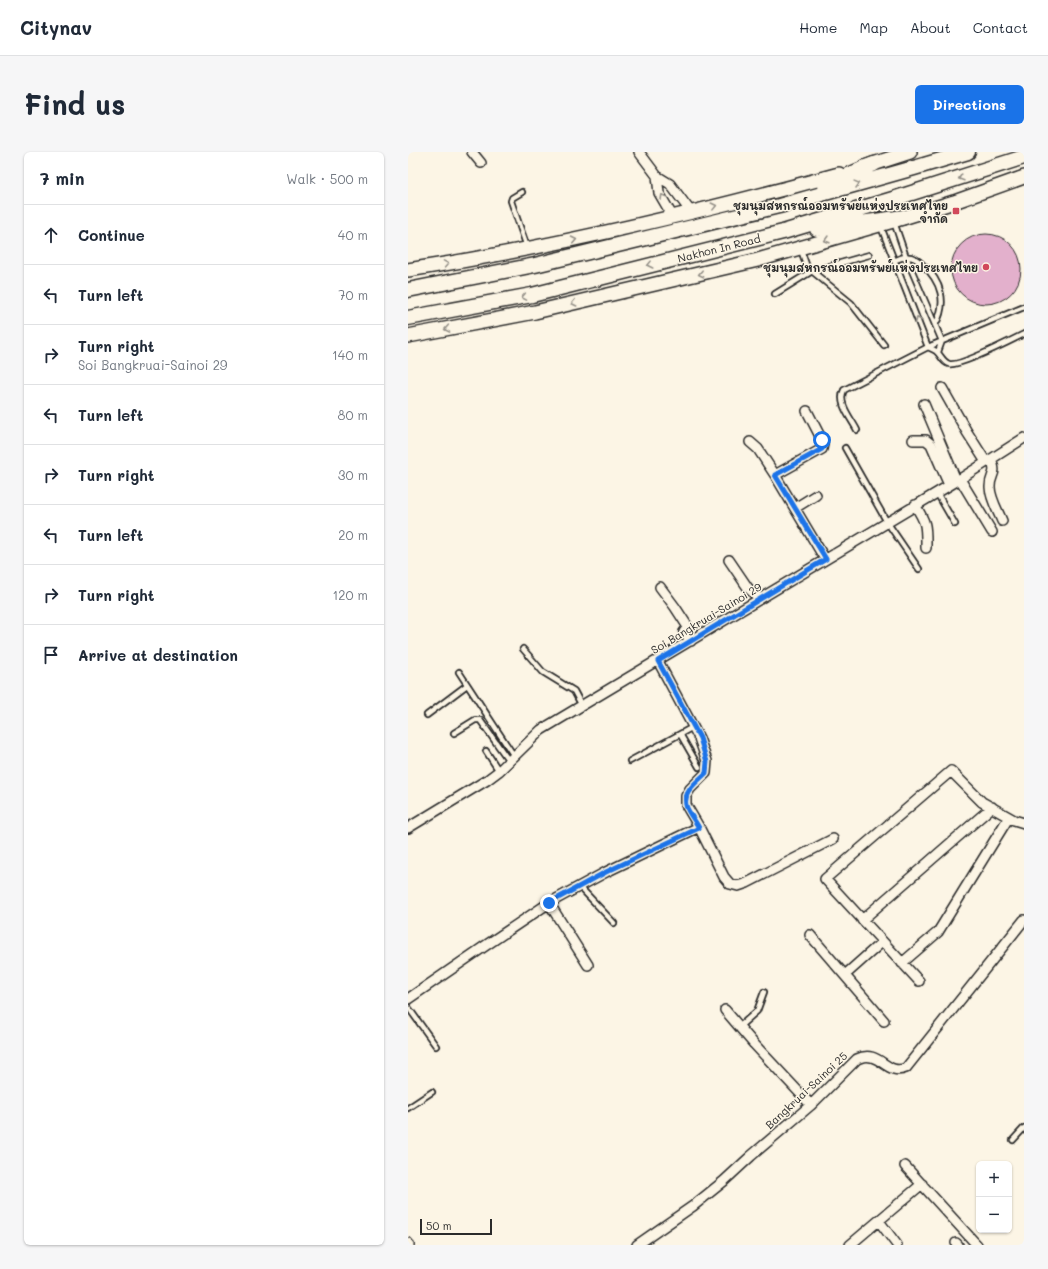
<!DOCTYPE html>
<meta charset="utf-8">
<style>
body{margin:0;font-family:Mali,"Playpen Sans Thai",sans-serif;background:#f6f6f7;color:#1f2937}
.controls{position:absolute;right:12px;bottom:12px;display:grid;overflow:hidden;border-radius:6px;box-shadow:0 1px 3px #0004}
.controls button{width:36px;height:36px;display:grid;place-items:center;padding:0;border:0;border-bottom:1px solid #e0e1e3;background:#fff;color:#1f2937;font:20px sans-serif}
.scale{position:absolute;left:12px;bottom:10px;width:72px;box-sizing:border-box;padding-left:4px;border:2px solid #2b2b2b;border-top:0;font-size:11px;line-height:14px;white-space:nowrap;color:#2b2b2b;-webkit-text-stroke:3px #fcf5e5;paint-order:stroke}
.stop{position:absolute;width:12px;height:12px;margin:-9px;border:3px solid #1a73e8;border-radius:50%;background:#fff}
.stop.end{background:#1a73e8;border-color:#fff;box-shadow:0 1px 4px #0008}
.list{margin:0;padding:0;list-style:none}
h2{display:flex;justify-content:space-between;align-items:center;height:52px;margin:0;padding:0 16px;font-size:17px}
h2 small{font-size:13px;font-weight:400;color:#747a83}
.list li{display:grid;grid-template-columns:26px 1fr auto;gap:12px;align-items:center;box-sizing:border-box;height:60px;padding:0 16px;border-top:1px solid #e0e1e3}
.list b{display:block;font-size:15px;white-space:nowrap}
.list p{margin:0;font-size:13px;white-space:nowrap;color:#747a83}
.list em{font-size:13px;font-style:normal;color:#747a83}
.icon{flex:none;width:22px;height:22px;fill:none;stroke:currentColor;stroke-width:2;stroke-linecap:round;stroke-linejoin:round}
.map{position:relative;flex:none;width:616px;height:1093px;overflow:hidden;border-radius:6px}
header{display:flex;align-items:center;gap:24px;box-sizing:border-box;height:56px;padding:0 20px;background:#fff;border-bottom:1px solid #e0e1e3}
header strong{font-size:19px}
nav{display:flex;gap:22px;margin-inline-start:auto;font-size:14px}
.intro{display:flex;align-items:center;justify-content:space-between;box-sizing:border-box;height:96px;padding:0 24px}
h1{margin:0;font-size:28px}
.button{padding:10px 18px;border-radius:6px;background:#1a73e8;color:#fff;font-size:14px;font-weight:700}
main{display:flex;gap:24px;padding:0 24px}
aside{flex:1;background:#fff;border-radius:6px;box-shadow:0 1px 3px #0004}
.map>svg:first-child{display:block}
.building{fill:#e3b0cc;stroke:#2b2b2b}
.lines{fill:none;stroke-linecap:round;stroke-linejoin:round}
.service-casing{stroke:#2b2b2b;stroke-width:8}
.minor-casing{stroke:#2b2b2b;stroke-width:12}
.secondary-casing{stroke:#2b2b2b;stroke-width:16}
.primary-casing{stroke:#2b2b2b;stroke-width:17}
.service{stroke:#fcf5e5;stroke-width:4.5}
.minor{stroke:#fcf5e5;stroke-width:9}
.secondary{stroke:#fcf5e5;stroke-width:13}
.primary{stroke:#fcf5e5;stroke-width:14}
.oneway{stroke:#949088}
.route{stroke:#1a73e8;stroke-width:5}
.poi-dot{fill:#d1495b;stroke:#fcf5e5;stroke-width:1.5}
.labels{text-anchor:middle;dominant-baseline:central;stroke-width:3;stroke-linejoin:round;paint-order:stroke}
.poi-label{font-size:11px;font-weight:bold;fill:#2b2b2b;stroke:#fcf5e5;text-anchor:end}
.street-label{font-size:11px;fill:#2b2b2b;stroke:#fcf5e5}
</style>
<header>
<strong>Citynav</strong>
<nav><a>Home</a><a>Map</a><a>About</a><a>Contact</a></nav>
</header>
<div class="intro"><h1>Find us</h1><a class="button">Directions</a></div>
<main>
<aside>
<h2>7 min<small>Walk · 500 m</small></h2>
<ul class="list">
<li><svg class="icon" aria-label="ahead" viewBox="0 0 24 24"><path d="M12 20V5M6 11l6-6 6 6"/></svg><div><b>Continue</b></div><em>40 m</em></li>
<li><svg class="icon" aria-label="left" viewBox="0 0 24 24"><path d="M17 20v-9H6M10 6l-5 5 5 5"/></svg><div><b>Turn left</b></div><em>70 m</em></li>
<li><svg class="icon" aria-label="right" viewBox="0 0 24 24"><path d="M7 20v-9h11M14 6l5 5-5 5"/></svg><div><b>Turn right</b><p>Soi Bangkruai-Sainoi 29</p></div><em>140 m</em></li>
<li><svg class="icon" aria-label="left" viewBox="0 0 24 24"><path d="M17 20v-9H6M10 6l-5 5 5 5"/></svg><div><b>Turn left</b></div><em>80 m</em></li>
<li><svg class="icon" aria-label="right" viewBox="0 0 24 24"><path d="M7 20v-9h11M14 6l5 5-5 5"/></svg><div><b>Turn right</b></div><em>30 m</em></li>
<li><svg class="icon" aria-label="left" viewBox="0 0 24 24"><path d="M17 20v-9H6M10 6l-5 5 5 5"/></svg><div><b>Turn left</b></div><em>20 m</em></li>
<li><svg class="icon" aria-label="right" viewBox="0 0 24 24"><path d="M7 20v-9h11M14 6l5 5-5 5"/></svg><div><b>Turn right</b></div><em>120 m</em></li>
<li><svg class="icon" aria-label="arrive" viewBox="0 0 24 24"><path d="M6 21V4h12l-3 4 3 4H6"/></svg><div><b>Arrive at destination</b></div></li>
</ul>
</aside>
<div class="map">
<svg width="616" height="1093" viewBox="0 0 616 1093">
<rect width="100%" height="100%" fill="#fcf5e5"/>
<filter id="ink" filterUnits="userSpaceOnUse"><feTurbulence type="fractalNoise" baseFrequency=".025" numOctaves="2"/><feDisplacementMap in="SourceGraphic" scale="8" xChannelSelector="R" yChannelSelector="G"/><feConvolveMatrix kernelMatrix="1 2 1 2 8 2 1 2 1" color-interpolation-filters="sRGB"/></filter>
<g filter="url(#ink)">
<path class="building" d="M543 117a35 35 0 1 1 70 0a35 35 0 1 1-70 0Z"/>
<g class="lines">
<g class="service-casing">
<path id="service" d="M114,40L104,46L103,49L119,95
M486,70L498,105L534,189L530,200
M473,75L520,195C523,196 526,198 528,199C534,204 534,210 541,212C551,215 604,188 616,182
M393,98L399,115L443,151L476,193
M486,109C490,107 495,105 498,105C504,104 511,109 515,113C533,129 540,151 527,173
M367,142L404,119L461,103
M449,278C443,266 429,251 436,238L520,195L616,155
M437,296L479,370L511,417
M529,341L547,372
M115,497L135,520L166,539L174,554
M51,520L106,604
M19,563L59,533
M46,581L67,568H72L101,609
M272,582L291,615
M78,599L91,619
M222,609L285,575
M172,735L206,771
M0,855L28,894
M331,875L349,859L356,840
M0,956L24,940
M605,988L616,976"/>
</g>
<g class="minor-casing">
<path id="minor" d="M64,0L73,11
M231,0L249,24L262,32L283,60
M249,24L251,41L265,65
M534,236L559,280L578,310
M516,252L548,328
M399,259L414,288L415,292L414,297L367,323L417,407
M505,288H518L523,292L541,333
M342,290L350,297L367,323
M583,307C590,324 582,321 582,335C582,346 590,359 594,369
M552,327L584,380
M507,353C519,372 518,374 518,396
M387,356L408,343
M321,408L340,436L352,447
M252,435L267,455L280,475L276,480L283,489
M250,509L291,586L299,609L298,621L282,637L278,644V653L291,675L316,725L322,732L330,734L339,731L425,687
M0,676L79,628L91,619L133,578L552,327L616,286
M141,751L180,813
M454,768L584,655
M402,783L476,869
M494,811L530,780L601,665
M437,823L474,790
M511,829L417,727L543,619L574,650L606,668L616,671
M0,847L77,794L141,751L198,720L291,675
M317,858L346,892L403,953
M497,1014L569,1093
M471,1069L489,1093
M0,1091L1,1093
M548,1091L550,1093
M229,1093L285,1054L316,1029L343,1004L403,953L449,907C472,896 478,925 498,916L616,768
M442,1093L514,1032"/>
</g>
<g class="secondary-casing">
<path id="secondary" d="M456,15L502,0
M0,118C146,95 289,61 431,22
M0,184L127,160L350,108L485,69L546,50L616,25"/>
</g>
<g class="primary-casing">
<path id="primary" d="M417,33L466,12
M409,77L496,65
M0,138L127,113L371,54L506,16L560,0
M0,166L124,143L375,80L485,47L616,5"/>
</g>
<use href="#service" class="service"/>
<use href="#minor" class="minor"/>
<use href="#secondary" class="secondary"/>
<use href="#primary" class="primary"/>
</g>
<defs><path id="oneway-chevron" d="M-2-3.5L2.5 0L-2 3.5" fill="none" stroke-width="1.6" stroke-linecap="round" stroke-linejoin="round"/></defs>
<g class="oneway">
<use href="#oneway-chevron" transform="translate(553 26) rotate(162)"/>
<use href="#oneway-chevron" transform="translate(449 32) rotate(-15)"/>
<use href="#oneway-chevron" transform="translate(255 45) rotate(-120)"/>
<use href="#oneway-chevron" transform="translate(306 54) rotate(-14)"/>
<use href="#oneway-chevron" transform="translate(166 88) rotate(-12)"/>
<use href="#oneway-chevron" transform="translate(419 88) rotate(164)"/>
<use href="#oneway-chevron" transform="translate(38 112) rotate(-10)"/>
<use href="#oneway-chevron" transform="translate(242 113) rotate(166)"/>
<use href="#oneway-chevron" transform="translate(293 122) rotate(167)"/>
<use href="#oneway-chevron" transform="translate(116 145) rotate(170)"/>
<use href="#oneway-chevron" transform="translate(166 151) rotate(167)"/>
<use href="#oneway-chevron" transform="translate(510 168) rotate(-112)"/>
<use href="#oneway-chevron" transform="translate(39 177) rotate(170)"/>
</g>
</g>
<g class="lines" filter="url(#ink)">
<path class="route" d="M141,751L198,720L291,676C288,670 279,659 278,653C275,639 290,629 298,621L299,610L292,586L250,509L418,407L367,323L414,297L415,292L414,288"/>
</g>
<g class="poi-dot">
<rect x="544" y="55" width="8" height="8" rx="2"/>
<circle cx="578" cy="115" r="4"/>
</g>
<g class="labels">
<g class="poi-label">
<text x="540" y="53">ชุมนุมสหกรณ์ออมทรัพย์แห่งประเทศไทย<tspan x="540" dy="13">จำกัด</tspan></text>
<text x="570" y="115">ชุมนุมสหกรณ์ออมทรัพย์แห่งประเทศไทย</text>
</g>
<g class="street-label">
<text transform="translate(311 96) rotate(-14)">Nakhon In Road</text>
<text transform="translate(298 466) rotate(-31)">Soi Bangkruai-Sainoi 29</text>
<text transform="translate(398 938) rotate(-43)">Bangkruai-Sainoi 25</text>
</g>
</g>
</svg>
<div class="controls">
<button>+</button>
<button>−</button>
</div>
<div class="scale">50 m</div>
<div class="stop" style="left:414px;top:288px"></div>
<div class="stop end" style="left:141px;top:751px"></div>
</div>
</main>
